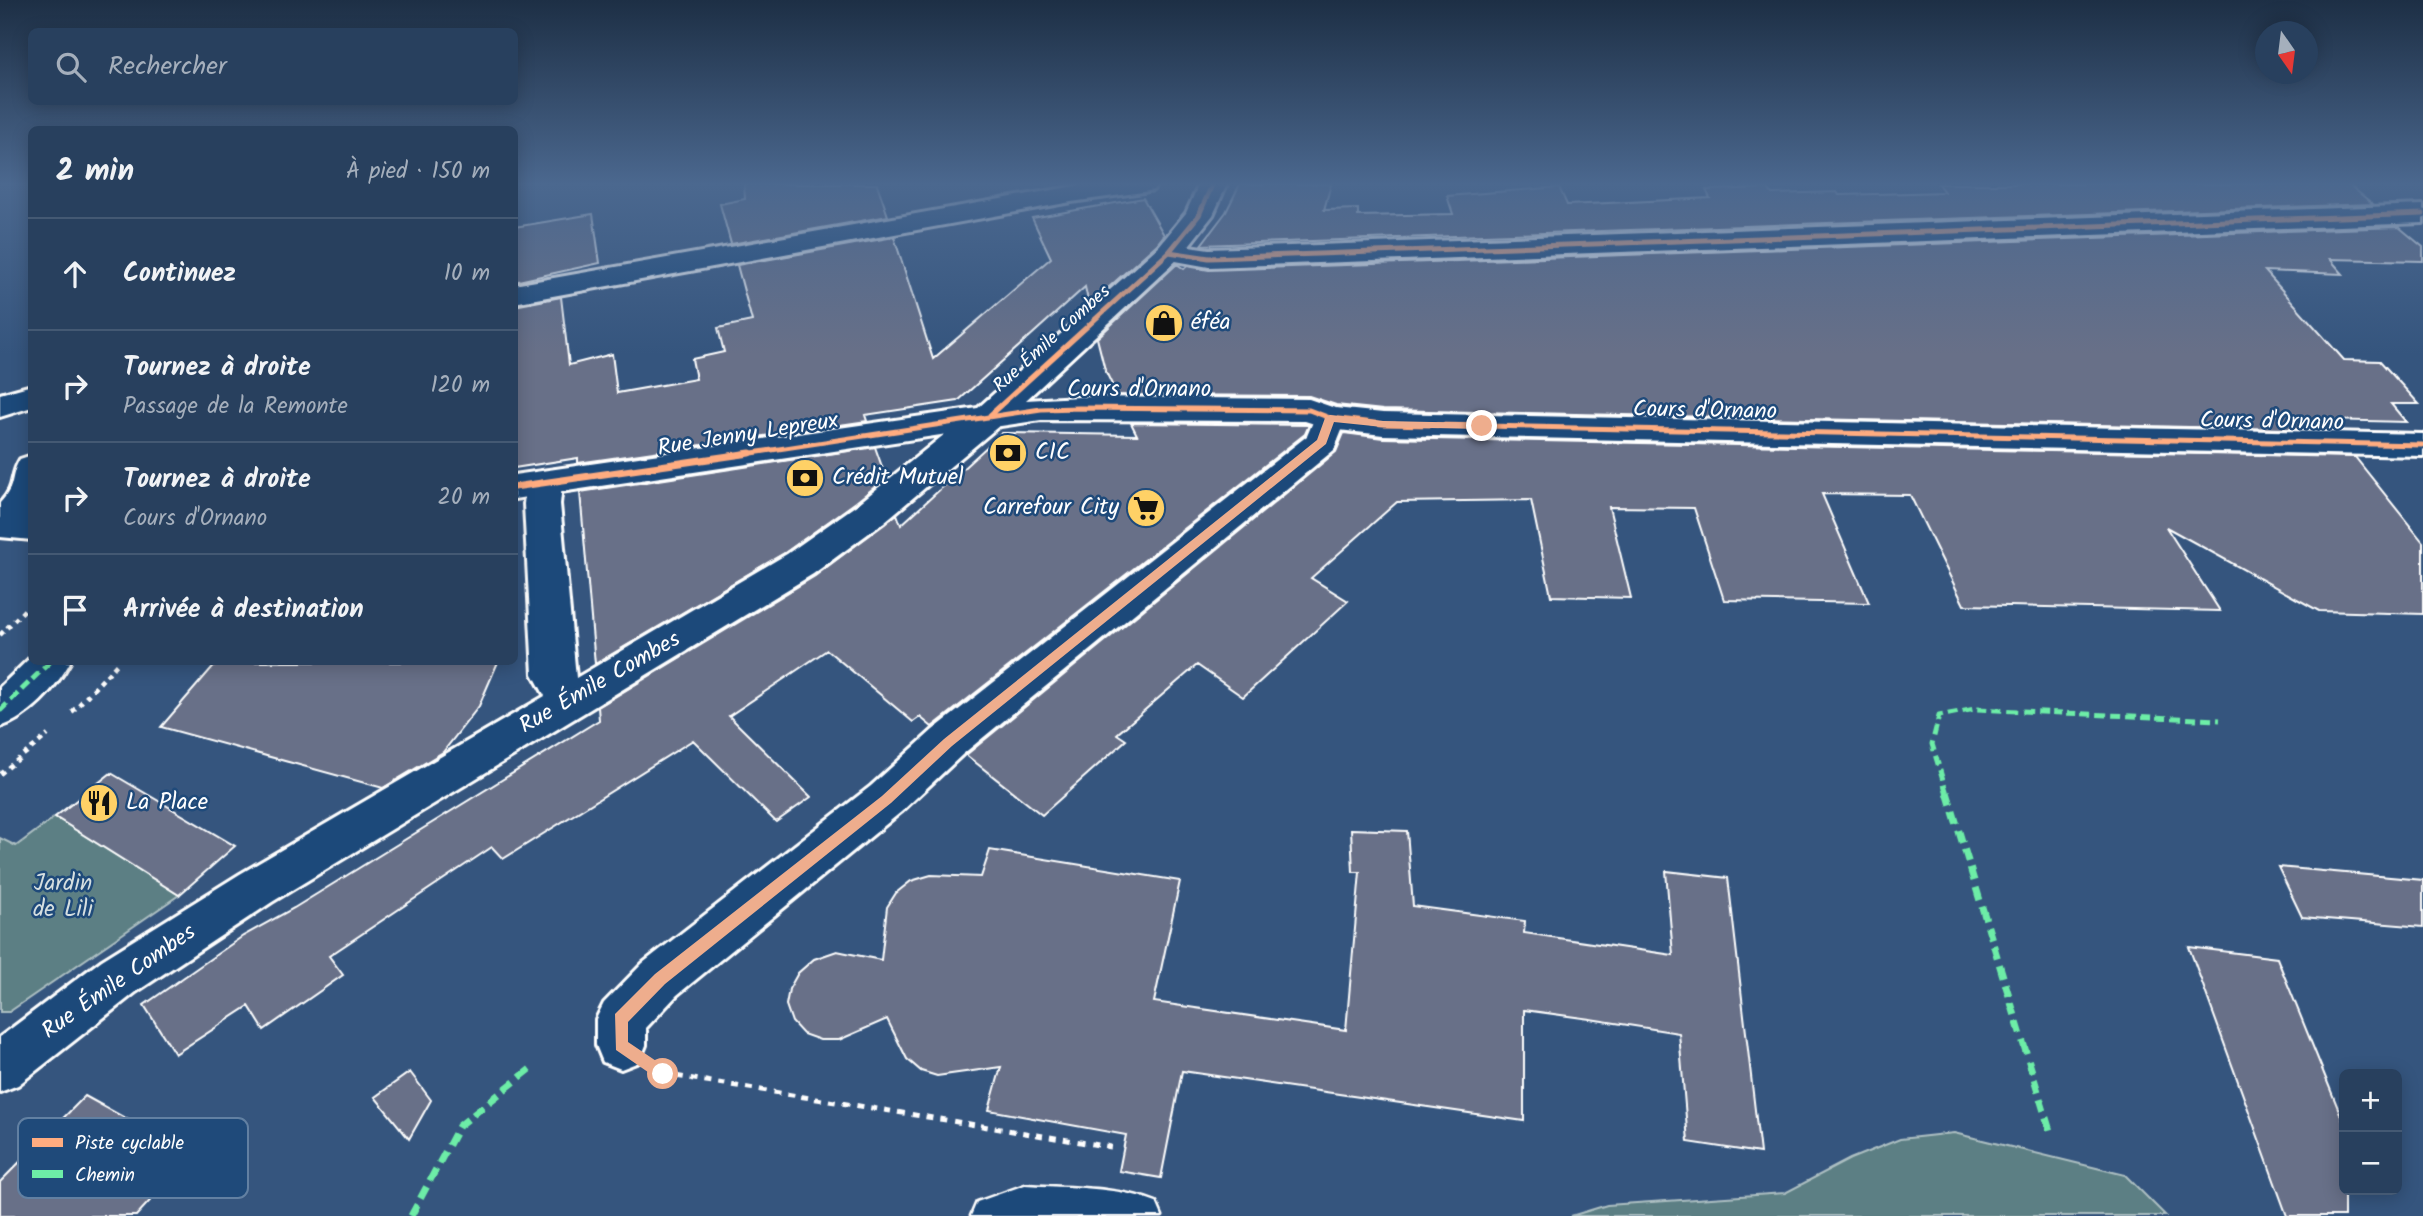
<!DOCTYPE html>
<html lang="fr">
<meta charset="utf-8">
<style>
body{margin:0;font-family:Kalam,sans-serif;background:#344b67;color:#f1f3f6}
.controls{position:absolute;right:21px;bottom:21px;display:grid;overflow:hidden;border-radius:10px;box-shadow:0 4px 18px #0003}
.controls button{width:63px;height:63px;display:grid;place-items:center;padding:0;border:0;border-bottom:2px solid #445973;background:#28405e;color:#f1f3f6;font:35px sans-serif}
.compass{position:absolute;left:2255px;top:21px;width:63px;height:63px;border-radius:50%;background:#28405e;box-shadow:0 4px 18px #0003;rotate:166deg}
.stop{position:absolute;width:21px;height:21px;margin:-16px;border:5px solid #eead8d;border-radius:50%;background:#fff}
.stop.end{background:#eead8d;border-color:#fff;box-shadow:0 2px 7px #0008}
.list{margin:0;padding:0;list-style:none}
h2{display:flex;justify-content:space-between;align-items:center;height:91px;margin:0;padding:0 28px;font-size:30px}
h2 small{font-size:23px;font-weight:400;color:#a5afbc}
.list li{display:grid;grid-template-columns:46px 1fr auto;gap:21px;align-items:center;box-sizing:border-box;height:112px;padding:0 28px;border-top:2px solid #445973}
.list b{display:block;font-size:26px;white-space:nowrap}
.list p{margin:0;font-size:23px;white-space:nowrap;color:#a5afbc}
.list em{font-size:23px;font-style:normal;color:#a5afbc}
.icon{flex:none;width:38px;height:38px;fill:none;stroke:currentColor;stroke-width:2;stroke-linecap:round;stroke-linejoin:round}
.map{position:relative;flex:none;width:2423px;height:1216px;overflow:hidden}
.search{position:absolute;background:#28405e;box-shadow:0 4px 18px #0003;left:28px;top:28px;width:490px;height:77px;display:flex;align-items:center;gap:18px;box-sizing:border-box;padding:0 24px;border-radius:10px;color:#a5afbc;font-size:26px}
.panel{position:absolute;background:#28405e;box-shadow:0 4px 18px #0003;left:28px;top:126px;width:490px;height:539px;border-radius:10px}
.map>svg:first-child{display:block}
.green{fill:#5b7f84;stroke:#adbfc2;stroke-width:2}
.building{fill:#677088;stroke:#fff;stroke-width:2}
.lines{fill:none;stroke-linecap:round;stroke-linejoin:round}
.service-casing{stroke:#fff;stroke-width:5}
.pedestrian-casing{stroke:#fff;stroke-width:6}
.minor-casing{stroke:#fff;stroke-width:6}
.tertiary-casing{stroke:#fff;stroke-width:6}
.path-far1{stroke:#fff;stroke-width:4.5;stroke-dasharray:5 5;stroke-linecap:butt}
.path{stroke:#fff;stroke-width:5;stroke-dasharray:7 7;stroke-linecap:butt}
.service{fill:#1f4a7a;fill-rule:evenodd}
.pedestrian{fill:#1f4a7a;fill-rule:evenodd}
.minor{fill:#1f4a7a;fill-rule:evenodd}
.tertiary{fill:#1f4a7a;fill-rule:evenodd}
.quiet-far1{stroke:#6deda7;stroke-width:5;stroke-dasharray:10 5;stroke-linecap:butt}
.quiet{stroke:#6deda7;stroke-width:7;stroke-dasharray:13 7;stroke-linecap:butt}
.cycleway-far1-casing{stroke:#1f4a7a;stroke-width:9}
.cycleway-casing{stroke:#1f4a7a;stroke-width:11}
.cycleway-far1{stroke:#ffac80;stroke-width:5}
.cycleway{stroke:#ffac80;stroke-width:7}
.route{fill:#eead8d}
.labels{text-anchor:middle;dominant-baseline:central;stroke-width:5;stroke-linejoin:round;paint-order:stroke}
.far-street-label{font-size:19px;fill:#fff;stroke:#1f4a7a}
.poi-label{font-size:23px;fill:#fff;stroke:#1f4a7a;text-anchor:start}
.street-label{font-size:23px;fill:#fff;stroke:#1f4a7a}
.park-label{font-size:23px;fill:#d6dfe0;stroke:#1f4a7a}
.key{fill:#1f4a7a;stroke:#6280a2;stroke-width:2}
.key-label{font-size:19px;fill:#fff}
</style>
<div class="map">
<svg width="2423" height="1216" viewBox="0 0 2423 1216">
<rect width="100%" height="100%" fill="#35557e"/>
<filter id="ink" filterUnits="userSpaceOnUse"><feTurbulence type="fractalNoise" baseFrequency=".0143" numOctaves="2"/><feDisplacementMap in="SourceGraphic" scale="14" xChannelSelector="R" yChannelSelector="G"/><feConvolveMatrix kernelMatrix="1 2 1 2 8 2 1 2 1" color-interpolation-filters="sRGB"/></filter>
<g filter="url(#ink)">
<path class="green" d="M55,817L179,895L9,1012H0V838L16,846Z
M1954,1133L2125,1175L2166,1216H1571L1607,1205L1785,1193L1850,1159L1900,1139Z"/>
<path class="building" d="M744,184H877L888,216L731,244L720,204L745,199Z
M1240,184H1331L1324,210L1358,209V216L1453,214L1447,196L1559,187L1567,205L1710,198L1706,190L1768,188L1772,194L1837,192L1839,195L1944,192L1938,184H2348L2373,204L1201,245L1226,212Z
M1143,198L1164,235L1157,244L1089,305L1085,287L958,401L865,415L867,421L578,463V458L514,468V306L561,297L569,365L612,354L617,393L696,379L692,359L724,352L718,328L752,321L737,265L894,237L933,359L1051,258L1032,218Z
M593,214L600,263L514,282V227Z
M2399,227L2423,247V261L2330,259L2343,274L2265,271L2344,360L2380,361L2419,404H2391L2406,422L2326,420L2333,430L1383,410L1336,405L1309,396L1117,395L1105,370L1097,338L1177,264L1184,269L1187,266L1209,270Z
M1131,423L1309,425L1305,434L932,727L920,717L913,722L827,650L729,716L811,797L776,822L693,740L503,859L492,847L329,956L343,975L264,1030L249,1006L175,1054L144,1005L243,936L294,908L599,720L598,707L815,576L897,514L901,525L1002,433L1137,435Z
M1344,433L1383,438L2355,457L2423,542V614L2319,611L2166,527L2220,611L1964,605L1910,495L1822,494L1869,603L1724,600L1694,508L1609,507L1631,598L1551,596L1531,500L1397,502L1311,578L1348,601L1243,697L1197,665L1117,734L1126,740L1042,815L966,755L1336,452Z
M875,447L886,478L856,502L786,552L595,664L580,492Z
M217,662H498L479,706L443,752L383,788L161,727Z
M111,773L235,846L179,895L55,817Z
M1351,829L1407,831L1413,906L1525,921L1524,933L1673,955L1666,871L1728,878L1760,1153L1688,1142L1679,1033L1590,1019L1524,1010V1121L1182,1071L1161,1178L1119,1171L1126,1135L989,1110L1001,1067L937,1076L921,1071L907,1059L887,1019L839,1040H820L803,1034L792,1022L786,1005L789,989L798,973L814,959L837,951L881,960L887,907L896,893L911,881L931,875L981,877L990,850L1180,881L1154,1002L1346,1030L1360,872H1353Z
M2278,867L2423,880V927L2302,917Z
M2189,947L2277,958L2344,1123V1216H2287Z
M410,1072L431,1100L409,1139L375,1097Z
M85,1096L192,1155L136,1216H0V1182Z"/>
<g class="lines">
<g class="service-casing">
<path id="service" d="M1025,1185C1068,1188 1116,1186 1156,1202L1162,1216H971L977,1202Z"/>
</g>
<g class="pedestrian-casing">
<path id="pedestrian" d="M32,656V662H70C56,688 29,718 0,727V687Z"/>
</g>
<g class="minor-casing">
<path id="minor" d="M2423,205V223L1209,267L1159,258L1154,252L1159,246L1169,243L1209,249Z
M988,406L1000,409L1005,417L1000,425L884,522L813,574L272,902L136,992L18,1085L0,1092V1037L102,960L240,874L545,696L533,674L524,504L526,485L531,476L544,473L557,476L562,485L560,504L576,678L787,554L858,504L976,409Z
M1330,407L1342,410L1347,418L1334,450L963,754L901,812L677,995L646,1028V1045L639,1062L621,1069L603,1062L596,1045V1019L604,1003L643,963L871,786L933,730L1307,436L1318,410Z
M32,455V514L14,533L0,536V503C17,485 9,477 20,459Z"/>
</g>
<g class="tertiary-casing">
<path id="tertiary" d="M1086,184H1157L1153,190L1143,192L1071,202L514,303V285Z
M1199,184H1227L1213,215L1179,258L1026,400L1079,397L1309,399L1335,408L1383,413L2423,434V456L1383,435L1330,429L1305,421L1041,420L514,499V475L978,408L1159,246L1186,213Z
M32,385V407L0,417V394Z
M0,511L32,514V540L0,537Z"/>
</g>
<path class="path-far1" d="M0,635L32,602
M72,712L119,662
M0,774L48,735"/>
<path class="path" d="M663,1074L1111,1147"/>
<use href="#service" class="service"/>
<use href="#pedestrian" class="pedestrian"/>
<use href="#minor" class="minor"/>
<use href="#tertiary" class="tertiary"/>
<path class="quiet-far1" d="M0,711L50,662
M1947,794L1932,744L1939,716L1975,709L2220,720"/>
<path class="quiet" d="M1947,792L2050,1131
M411,1216L459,1126L533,1067"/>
<g class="cycleway-far1-casing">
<path id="cycleway-far1" d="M1169,252L1209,258L2423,214
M990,415L1169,252L1199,215L1212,185
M739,455L1041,409L1079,408L1309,410L1330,418L1383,424L2423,445"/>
</g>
<g class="cycleway-casing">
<path id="cycleway" d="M514,487L750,453"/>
</g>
<use href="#cycleway-far1" class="cycleway-far1"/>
<use href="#cycleway" class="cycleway"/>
</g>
</g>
<linearGradient id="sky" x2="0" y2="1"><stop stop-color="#1d2f45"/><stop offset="0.52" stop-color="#4b688f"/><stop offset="1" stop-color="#4b688f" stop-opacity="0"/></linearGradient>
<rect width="2423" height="354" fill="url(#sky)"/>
<path class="route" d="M1330,415L1383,421L1482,423L1487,426L1482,429L1383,427L1334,422L1326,444L952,746L891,803L665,984L628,1022V1042L668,1069V1079H658L616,1050L615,1014L655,974L882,796L944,739L1317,440L1325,418Z"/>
<defs>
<g id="shop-disc" transform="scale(2.0125)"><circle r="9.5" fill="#ffd166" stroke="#1f4a7a"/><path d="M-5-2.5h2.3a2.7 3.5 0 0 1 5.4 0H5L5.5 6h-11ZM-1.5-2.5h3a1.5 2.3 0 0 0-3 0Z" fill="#111"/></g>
<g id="bank-disc" transform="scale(2.0125)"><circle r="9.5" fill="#ffd166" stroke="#1f4a7a"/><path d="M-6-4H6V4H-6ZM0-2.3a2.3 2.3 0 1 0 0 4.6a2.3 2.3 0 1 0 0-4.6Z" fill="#111"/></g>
<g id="supermarket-disc" transform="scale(2.0125)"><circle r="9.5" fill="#ffd166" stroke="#1f4a7a"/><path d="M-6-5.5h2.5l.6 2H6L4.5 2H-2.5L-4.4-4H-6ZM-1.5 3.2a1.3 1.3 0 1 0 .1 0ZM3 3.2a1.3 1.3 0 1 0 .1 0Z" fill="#111"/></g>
<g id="restaurant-disc" transform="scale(2.0125)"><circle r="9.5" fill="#ffd166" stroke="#1f4a7a"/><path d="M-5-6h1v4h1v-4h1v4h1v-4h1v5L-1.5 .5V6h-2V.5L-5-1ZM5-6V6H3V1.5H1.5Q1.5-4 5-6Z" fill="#111"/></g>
</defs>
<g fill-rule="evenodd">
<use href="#shop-disc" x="1164" y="323"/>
<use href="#bank-disc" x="1008" y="453"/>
<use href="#bank-disc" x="805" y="478"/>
<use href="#supermarket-disc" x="1146" y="508"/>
<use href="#restaurant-disc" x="99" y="803"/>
</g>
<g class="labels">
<g class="far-street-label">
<text transform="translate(1052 339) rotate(-42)">Rue Émile Combes</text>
</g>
<g class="poi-label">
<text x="1191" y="323">éféa</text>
<text x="1035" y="453">CIC</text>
<text x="832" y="478">Crédit Mutuel</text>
<text x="1119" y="508" text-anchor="end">Carrefour City</text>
<text x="126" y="803">La Place</text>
</g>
<g class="street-label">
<text x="1139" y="390">Cours d'Ornano</text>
<text transform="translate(1705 411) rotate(1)">Cours d'Ornano</text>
<text transform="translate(2272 422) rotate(1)">Cours d'Ornano</text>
<text transform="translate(748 435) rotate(-9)">Rue Jenny Lepreux</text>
<text transform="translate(600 683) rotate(-30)">Rue Émile Combes</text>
<text transform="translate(119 982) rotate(-35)">Rue Émile Combes</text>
</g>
<g class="park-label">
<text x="63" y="884">Jardin<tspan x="63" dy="26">de Lili</tspan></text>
</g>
</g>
<rect x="18" y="1118" width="230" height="80" rx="10" class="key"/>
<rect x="32" y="1138" width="31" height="9" fill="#ffac80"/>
<rect x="32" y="1170" width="31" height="8" fill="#6deda7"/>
<g class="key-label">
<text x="75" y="1149">Piste cyclable</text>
<text x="75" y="1181">Chemin</text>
</g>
</svg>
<div class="controls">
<button>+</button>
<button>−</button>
</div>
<svg class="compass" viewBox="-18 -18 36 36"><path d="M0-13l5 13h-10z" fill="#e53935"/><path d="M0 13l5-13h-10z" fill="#a5afbc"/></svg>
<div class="stop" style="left:663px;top:1074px"></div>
<div class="stop end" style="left:1482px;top:426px"></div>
<div class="search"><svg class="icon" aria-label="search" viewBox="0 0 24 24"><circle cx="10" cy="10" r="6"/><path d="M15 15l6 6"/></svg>Rechercher</div>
<section class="panel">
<h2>2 min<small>À pied · 150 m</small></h2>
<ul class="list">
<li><svg class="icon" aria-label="ahead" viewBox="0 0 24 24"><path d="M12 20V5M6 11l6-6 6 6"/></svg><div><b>Continuez</b></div><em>10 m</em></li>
<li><svg class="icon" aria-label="right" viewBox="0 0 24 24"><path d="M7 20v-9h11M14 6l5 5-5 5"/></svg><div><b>Tournez à droite</b><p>Passage de la Remonte</p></div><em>120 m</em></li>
<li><svg class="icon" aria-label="right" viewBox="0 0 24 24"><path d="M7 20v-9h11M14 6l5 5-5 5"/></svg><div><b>Tournez à droite</b><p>Cours d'Ornano</p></div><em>20 m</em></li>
<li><svg class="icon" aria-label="arrive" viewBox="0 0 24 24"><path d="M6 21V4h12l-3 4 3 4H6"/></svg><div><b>Arrivée à destination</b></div></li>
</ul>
</section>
</div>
